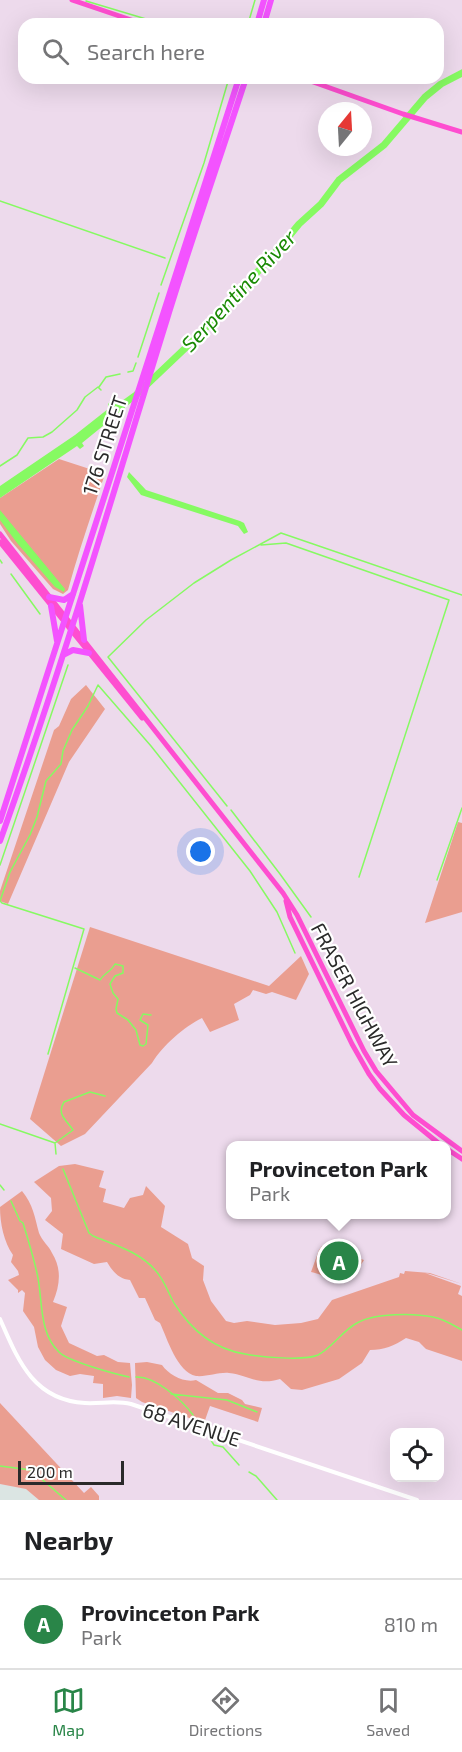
<!DOCTYPE html>
<style>
body{margin:0;font-family:"Exo 2",sans-serif;background:#f2f2f2;color:#202124}
.controls{position:absolute;right:18px;bottom:18px;display:grid;overflow:hidden;border-radius:12px;box-shadow:0 6px 24px #0002}
.controls button{width:54px;height:54px;display:grid;place-items:center;padding:0;border:0;border-bottom:2px solid #e0e0e0;background:#fff;color:#202124;font:30px sans-serif}
.compass{position:absolute;left:318px;top:102px;width:54px;height:54px;border-radius:50%;background:#fff;box-shadow:0 6px 24px #0002;rotate:18deg}
.scale{position:absolute;left:18px;bottom:15px;width:106px;box-sizing:border-box;padding-left:6px;border:3px solid #2a2a2a;border-top:0;font-size:16px;line-height:21px;white-space:nowrap;color:#2a2a2a;-webkit-text-stroke:4px #fff;paint-order:stroke}
.you{position:absolute;left:201px;top:852px;width:21px;height:21px;margin:-15px;border:4px solid #fff;border-radius:50%;background:#1a73e8;box-shadow:0 0 0 9px #1a73e833}
.badge{display:grid;place-items:center;width:39px;height:39px;border-radius:50%;background:#298548;color:#fff;font-size:20px;font-weight:700}
.pin{position:absolute;translate:-50% -50%;border:3px solid #fff;box-shadow:0 2px 6px #0006}
.popup{position:absolute;left:226px;top:1141px;width:225px;height:78px;box-sizing:border-box;display:grid;place-content:center;border-radius:12px;background:#fff;filter:drop-shadow(0 2px 4px #0005);font-size:20px;white-space:nowrap;color:#757577}
.popup b{font-size:22px;color:#202124}
.popup::after{content:'';position:absolute;left:50%;top:100%;margin-left:-12px;border:12px solid transparent;border-top-color:#fff}
.list{margin:0;padding:0;list-style:none}
h2{display:flex;justify-content:space-between;align-items:center;height:78px;margin:0;padding:0 24px;font-size:26px}
h2 small{font-size:20px;font-weight:400;color:#757577}
.list li{display:grid;grid-template-columns:39px 1fr auto;gap:18px;align-items:center;box-sizing:border-box;height:90px;padding:0 24px;border-top:2px solid #e0e0e0}
.list b{display:block;font-size:22px;white-space:nowrap}
.list p{margin:0;font-size:20px;white-space:nowrap;color:#757577}
.list em{font-size:20px;font-style:normal;color:#757577}
.icon{flex:none;width:33px;height:33px;fill:none;stroke:currentColor;stroke-width:2;stroke-linecap:round;stroke-linejoin:round}
.map{position:relative;flex:none;width:462px;height:1500px;overflow:hidden}
.search{position:absolute;background:#fff;box-shadow:0 6px 24px #0002;left:18px;right:18px;top:18px;height:66px;display:flex;align-items:center;gap:15px;box-sizing:border-box;padding:0 21px;border-radius:18px;color:#757577;font-size:22px}
.sheet{height:168px;background:#fff}
nav{display:flex;justify-content:space-around;align-items:center;box-sizing:border-box;height:84px;border-top:2px solid #e0e0e0;background:#fff;font-size:16px;color:#757577}
nav a{display:grid;justify-items:center;gap:3px}
nav .on{color:#298548}
.map>svg:first-child{display:block}
.industrial{fill:#dbe5e3}
.green{fill:#ea9e90}
.water{fill:#86fa62}
.lines{fill:none;stroke-linecap:round;stroke-linejoin:round}
.stream{stroke:#86fa62;stroke-width:1.5}
.river{stroke:#86fa62;stroke-width:7}
.minor{stroke:#fff;stroke-width:4}
.major{stroke:#fe4ed0;stroke-width:5}
.highway{stroke:#f353ff;stroke-width:6}
.labels{text-anchor:middle;dominant-baseline:central;stroke-width:4.5;stroke-linejoin:round;paint-order:stroke}
.street-label{font-size:20px;fill:#2a2a2a;stroke:#fff}
.water-label{font-size:21px;font-style:italic;fill:#198903;stroke:#fff}
</style>
<div class="map">
<svg width="462" height="1500" viewBox="0 0 462 1500">
<rect width="100%" height="100%" fill="#eddaec"/>
<path class="industrial" d="M0,1484L26,1489L39,1500H0Z"/>
<path class="green" d="M59,459L105,474C92,513 79,550 68,590L63,594L53,589L11,541L0,524V498Z
M86,685L105,709L69,762L8,904L0,901V891L54,730L59,726L71,699Z
M458,822L462,823V912L425,923Z
M90,927L269,986L301,956L309,974L296,1000L272,992L266,994L253,990L250,995L234,1004L239,1020L210,1032L202,1018C184,1027 163,1045 152,1063L85,1134L61,1146L30,1119Z
M75,1164L104,1171L99,1187L106,1189L103,1202L124,1208L130,1198L143,1195L146,1186L165,1206L161,1227L188,1244L192,1258L204,1266L203,1280L211,1301L226,1321L234,1323L247,1321L275,1325L301,1323L318,1319L332,1300L399,1277L400,1273L404,1274L405,1271L430,1273L462,1284L430,1274L425,1273L461,1286L458,1294L462,1296V1361L426,1349L419,1342L406,1338C394,1346 384,1350 370,1350L362,1363L339,1379L302,1390L291,1389L280,1379C258,1386 249,1375 229,1373C219,1372 207,1377 196,1376C177,1372 167,1338 160,1323L155,1320L145,1298H139L130,1280C119,1279 113,1272 107,1262L94,1264L61,1249L63,1234L45,1220L52,1211L51,1198L34,1182L59,1166Z
M22,1191C33,1204 35,1218 39,1233C42,1241 49,1246 52,1253C62,1269 60,1285 53,1302L67,1307L61,1326L69,1343L97,1356L104,1355L118,1362L130,1363L132,1385L131,1398L117,1396L103,1398V1384L93,1383L94,1376L80,1374L70,1376L56,1370L45,1360L38,1347L34,1327L23,1311L25,1293L22,1290L18,1293V1290L8,1280L19,1275L18,1271L11,1262L13,1255C4,1242 0,1224 0,1207Z
M322,1246L364,1260C361,1268 339,1277 330,1277C325,1277 317,1273 311,1272L319,1250Z
M147,1362L162,1365C169,1375 184,1383 196,1380L218,1393H228L242,1400L245,1404L262,1408L258,1422L210,1406L204,1423L142,1402L136,1398L135,1363Z
M0,1403L84,1493L91,1487L99,1496V1500H39L26,1489L0,1484Z"/>
<path class="water" d="M122,400L125,408L82,443L84,446L80,449L77,446L0,498V486L75,435L108,409V404L111,401L116,404Z
M129,472L146,490L240,521L244,523L248,532L244,534L238,526L141,495L127,477Z
M0,510L65,589L64,592L55,587L17,543L0,520Z"/>
<g class="lines">
<path class="stream" d="M86,1L146,19
M153,21L162,24
M248,24L255,0
M0,201L165,258
M161,285L204,163L229,78
M138,357L159,293
M128,372L133,371L136,363
M99,387L106,377L120,374
M0,466L17,455L28,438L43,437L52,432L77,410L85,397L98,387L101,390
M261,545L286,543L449,600L359,877
M0,560L2,563
M11,574L40,614
M98,685L151,746L250,871L277,912L295,953
M227,806L108,657L146,620L194,583L231,560L281,533L462,595
M231,810L280,874L311,917
M0,865L68,665
M437,880L462,808
M75,968L100,980C104,973 111,972 115,964L123,966V973L115,976L110,984L113,993L118,999L116,1009L117,1013L128,1020L136,1030L140,1045L143,1046L146,1044L148,1025L140,1020L143,1014L151,1015
M48,1054L84,929L2,903L0,901L10,872L30,835L37,817L46,781L61,764L63,751L72,730L88,706L98,685
M0,1124L55,1143L56,1154
M55,1143L73,1130C67,1120 56,1115 64,1102L90,1092L105,1096
M63,1169L89,1233L93,1236C115,1245 140,1252 156,1271C164,1280 168,1292 174,1303C191,1330 213,1349 245,1354C261,1357 304,1361 318,1355C333,1347 342,1331 357,1323C374,1313 414,1313 433,1317C444,1319 453,1325 462,1330
M0,1185L4,1190
M11,1201L20,1221L23,1223C28,1239 33,1256 37,1273C43,1298 38,1332 59,1352C67,1361 115,1374 129,1377
M136,1377C155,1376 182,1400 193,1415
M171,1394L227,1400L257,1412
M209,1437L214,1445L223,1447L239,1465
M0,1466L31,1470L66,1500
M249,1472L256,1476L277,1500"/>
<path class="river" d="M118,408L136,395L198,336L276,252L299,224L321,204L339,180L384,145L425,97L441,84L462,73"/>
<path class="minor" d="M0,1319C18,1360 33,1400 85,1403C101,1404 115,1400 131,1404L417,1500"/>
<path class="major" d="M72,0L143,24
M302,78L403,114L462,132
M0,534L283,893L297,915L364,1051L376,1071L413,1115L462,1151
M0,542L142,718
M286,901L290,917L352,1044L369,1074L380,1089L404,1115L442,1146
M447,1149L462,1159"/>
<path class="highway" d="M257,24L264,0
M264,24L271,0
M49,597L64,600L73,594
M80,605L84,640
M51,606L57,641
M63,655L73,650L89,653
M0,821L239,78
M0,841C62,669 113,493 167,319C192,238 220,158 246,78"/>
</g>
<g class="labels">
<g class="street-label">
<text transform="translate(104 445) rotate(-72)">176 STREET</text>
<text transform="translate(355 995) rotate(62)">FRASER HIGHWAY</text>
<text transform="translate(192 1424) rotate(18)">68 AVENUE</text>
</g>
<g class="water-label">
<text transform="translate(238 290) rotate(-47)">Serpentine River</text>
</g>
</g>
</svg>
<div class="controls">
<button><svg class="icon" aria-label="locate" viewBox="0 0 24 24"><circle cx="12" cy="12" r="6"/><path d="M12 2v4M12 18v4M2 12h4M18 12h4"/></svg></button>
</div>
<svg class="compass" viewBox="-18 -18 36 36"><path d="M0-13l5 13h-10z" fill="#e53935"/><path d="M0 13l5-13h-10z" fill="#757577"/></svg>
<div class="scale">200 m</div>
<div class="you"></div>
<div class="pin badge" style="left:339px;top:1261px">A</div>
<div class="popup"><b>Provinceton Park</b>Park</div>
<div class="search"><svg class="icon" aria-label="search" viewBox="0 0 24 24"><circle cx="10" cy="10" r="6"/><path d="M15 15l6 6"/></svg>Search here</div>
</div>
<section class="sheet">
<h2>Nearby<small></small></h2>
<ul class="list">
<li><span class="badge">A</span><div><b>Provinceton Park</b><p>Park</p></div><em>810 m</em></li>
</ul>
</section>
<nav>
<a class="on"><svg class="icon" aria-label="map" viewBox="0 0 24 24"><path d="M3 6l6-2 6 2 6-2v14l-6 2-6-2-6 2zM9 4v14M15 6v14"/></svg>Map</a>
<a><svg class="icon" aria-label="directions" viewBox="0 0 24 24"><path d="M12 3l9 9-9 9-9-9zM9 14v-3h6M13 9l2 2-2 2"/></svg>Directions</a>
<a><svg class="icon" aria-label="saved" viewBox="0 0 24 24"><path d="M7 4h10v16l-5-4-5 4z"/></svg>Saved</a>
</nav>
